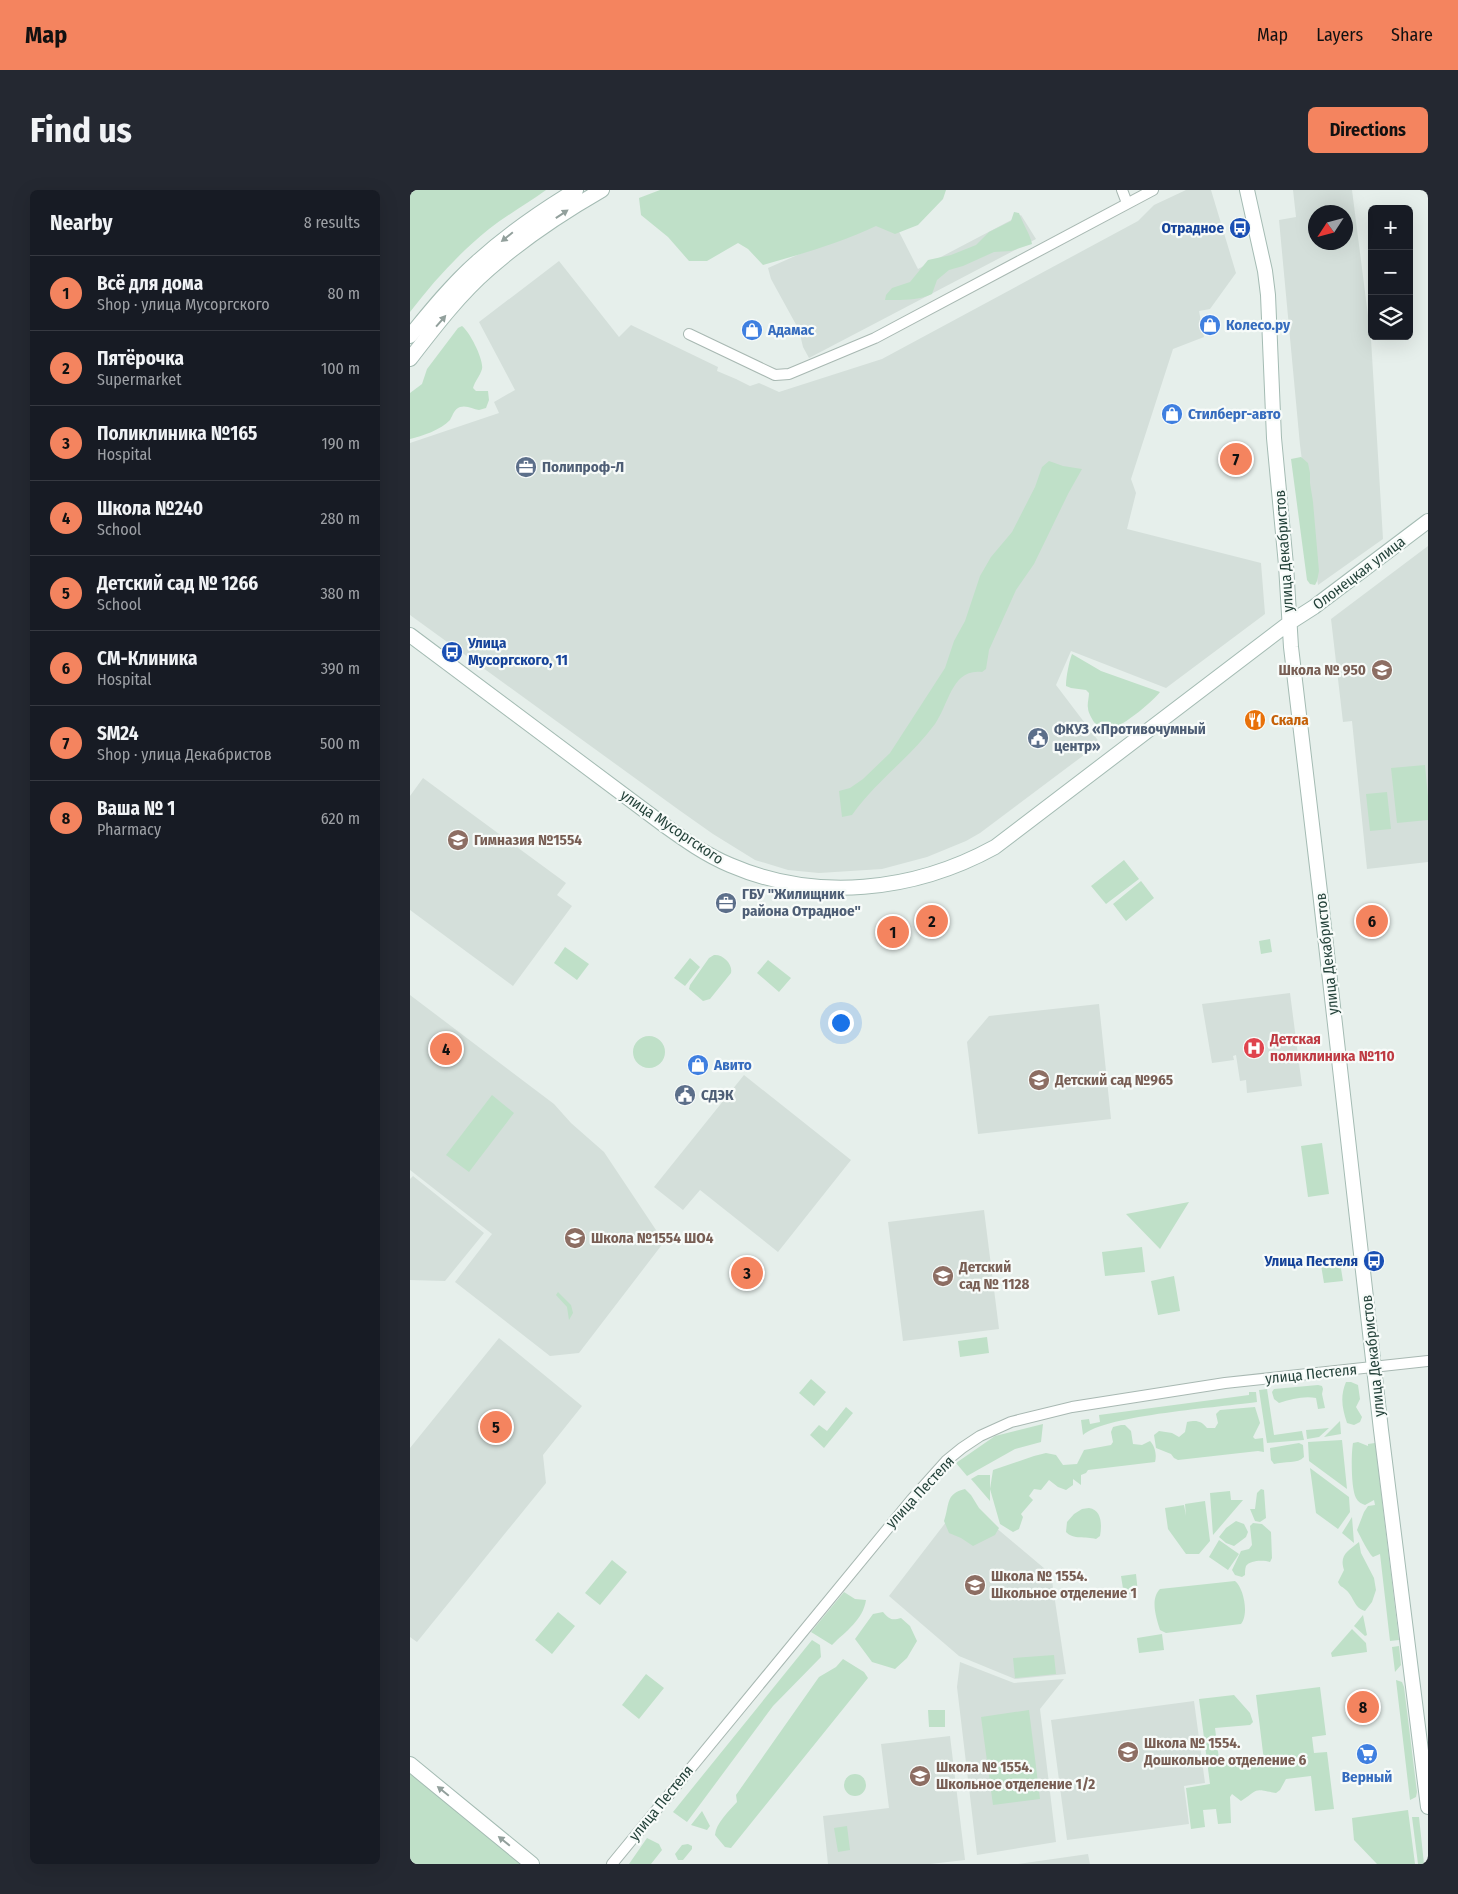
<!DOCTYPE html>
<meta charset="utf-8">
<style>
body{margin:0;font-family:"Fira Sans Condensed",sans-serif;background:#242831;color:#f1f3f6}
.controls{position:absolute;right:15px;top:15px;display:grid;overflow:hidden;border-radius:8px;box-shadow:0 5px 20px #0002}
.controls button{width:45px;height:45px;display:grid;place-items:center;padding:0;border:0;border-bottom:1px solid #363941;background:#171b24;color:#f1f3f6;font:25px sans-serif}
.compass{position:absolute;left:898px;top:15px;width:45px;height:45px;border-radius:50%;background:#171b24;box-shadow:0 5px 20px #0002;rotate:234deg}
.you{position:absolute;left:430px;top:832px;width:18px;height:18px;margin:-12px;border:4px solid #fff;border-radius:50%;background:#1a73e8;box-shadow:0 0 0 8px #1a73e833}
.badge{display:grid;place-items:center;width:32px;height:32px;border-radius:50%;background:#f4845f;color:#111;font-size:16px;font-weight:700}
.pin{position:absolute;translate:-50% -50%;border:2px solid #fff;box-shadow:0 1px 5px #0006}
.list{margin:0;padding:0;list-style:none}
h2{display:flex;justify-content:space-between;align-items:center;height:65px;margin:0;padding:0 20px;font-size:21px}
h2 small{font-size:16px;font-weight:400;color:#9ea1a6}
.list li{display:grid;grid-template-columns:32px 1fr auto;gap:15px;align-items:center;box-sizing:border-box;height:75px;padding:0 20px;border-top:1px solid #363941}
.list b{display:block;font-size:19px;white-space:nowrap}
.list p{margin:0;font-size:16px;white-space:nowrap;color:#9ea1a6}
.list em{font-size:16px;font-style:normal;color:#9ea1a6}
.icon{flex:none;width:28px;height:28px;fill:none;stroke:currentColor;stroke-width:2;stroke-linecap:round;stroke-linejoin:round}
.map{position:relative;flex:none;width:1018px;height:1674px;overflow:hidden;border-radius:8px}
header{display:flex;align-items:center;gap:30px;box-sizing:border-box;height:70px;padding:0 25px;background:#f4845f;color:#111}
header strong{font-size:24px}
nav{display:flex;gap:28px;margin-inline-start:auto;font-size:18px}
.intro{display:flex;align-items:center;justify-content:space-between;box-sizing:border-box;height:120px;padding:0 30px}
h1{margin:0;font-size:35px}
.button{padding:12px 22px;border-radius:8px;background:#f4845f;color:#111;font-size:18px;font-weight:700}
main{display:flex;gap:30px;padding:0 30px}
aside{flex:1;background:#171b24;border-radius:8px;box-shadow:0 5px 20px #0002}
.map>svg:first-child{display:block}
.built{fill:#d4dfda;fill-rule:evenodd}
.green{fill:#bfe0c8}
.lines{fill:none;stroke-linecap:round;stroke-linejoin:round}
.street-casing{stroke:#a8b8b2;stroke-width:12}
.secondary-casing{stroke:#a4bbb3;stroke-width:16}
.street{stroke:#fff;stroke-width:10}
.secondary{stroke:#fff;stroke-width:14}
.oneway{fill:#92a09c}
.labels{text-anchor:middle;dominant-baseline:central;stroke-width:4.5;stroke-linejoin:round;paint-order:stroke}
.transit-label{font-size:15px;font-weight:bold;fill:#164399;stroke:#f7fbf9;text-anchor:end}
.shop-label{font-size:15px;font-weight:bold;fill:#366cbe;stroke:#f7fbf9;text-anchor:start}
.service-label{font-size:15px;font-weight:bold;fill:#4e5e75;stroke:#f7fbf9;text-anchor:start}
.street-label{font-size:15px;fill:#24423a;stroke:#f7fbf9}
.education-label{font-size:15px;font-weight:bold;fill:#785e54;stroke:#f7fbf9;text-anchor:start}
.food-label{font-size:15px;font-weight:bold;fill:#c56008;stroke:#f7fbf9;text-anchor:start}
.health-label{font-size:15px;font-weight:bold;fill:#be3a42;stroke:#f7fbf9;text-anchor:start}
</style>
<header>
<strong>Map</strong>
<nav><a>Map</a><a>Layers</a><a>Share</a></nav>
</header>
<div class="intro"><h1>Find us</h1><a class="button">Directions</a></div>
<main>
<aside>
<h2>Nearby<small>8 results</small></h2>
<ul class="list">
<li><span class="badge">1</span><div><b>Всё для дома</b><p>Shop · улица Мусоргского</p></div><em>80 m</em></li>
<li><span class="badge">2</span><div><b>Пятёрочка</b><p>Supermarket</p></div><em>100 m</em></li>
<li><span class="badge">3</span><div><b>Поликлиника №165</b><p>Hospital</p></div><em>190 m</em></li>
<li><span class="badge">4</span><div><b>Школа №240</b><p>School</p></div><em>280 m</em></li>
<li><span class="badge">5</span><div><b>Детский сад № 1266</b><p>School</p></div><em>380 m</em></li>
<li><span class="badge">6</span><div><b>СМ-Клиника</b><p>Hospital</p></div><em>390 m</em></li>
<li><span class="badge">7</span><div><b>SM24</b><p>Shop · улица Декабристов</p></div><em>500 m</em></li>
<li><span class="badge">8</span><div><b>Ваша № 1</b><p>Pharmacy</p></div><em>620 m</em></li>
</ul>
</aside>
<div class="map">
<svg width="1018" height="1674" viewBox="0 0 1018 1674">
<rect width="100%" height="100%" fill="#e6efeb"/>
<path class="built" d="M776,0H801L826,83L800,119L789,121L794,147L763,159L721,289L726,303L717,339L851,373L855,424L756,498L661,461L646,495L690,553L570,643L556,651L517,667L472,679L409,683L378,680L345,670L303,644L269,620L0,425V253L89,223L84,212L105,200L69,132L149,71L209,147L221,135L308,177L307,181L326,189L340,196L349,193L369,202L472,169L728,31L744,15Z
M883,0H942L961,149L973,349L908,395L890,255L869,30L886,27ZM906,22H936V52H906Z
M480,24L508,79L611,25L626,49L399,168L393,157L389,140L361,89L358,78Z
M1018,356V672L957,679L942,531L933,532L921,429Z
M13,588L156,693L147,705L162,716L103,796L0,720V606Z
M880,803L892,896L837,903L836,890L830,891L826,865L823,866L824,870L802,873L792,814Z
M0,805L144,914L161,933L194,962L254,1052L169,1163L140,1166L45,1092L82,1044L0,980Z
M689,814L701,929L568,944L557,852L579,826Z
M334,885L441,970L368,1062L290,1000L273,1020L244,997Z
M3,986L74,1043L35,1091L0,1090V989Z
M574,1020L589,1139L493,1151L478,1032Z
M89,1148L172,1216L133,1265L136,1293L7,1452L0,1447V1258Z
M553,1310L641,1384L656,1484L605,1489L549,1466L479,1406Z
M550,1472L604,1493L654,1489L630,1519L646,1652L567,1665L547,1497Z
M784,1511L795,1593L774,1596L779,1634L657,1650L641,1530Z
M540,1546L555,1670L520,1674H418L413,1626L479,1618L471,1554Z
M678,1664L680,1674H608Z"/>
<path class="green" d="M0,0H136C118,13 97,25 79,39C49,63 24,91 0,122Z
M250,0H536L533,9L508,35L485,44L466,36C430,53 392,64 353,75L338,59L328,53L297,71H279L258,47L231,25L229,8Z
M604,22L609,23C612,32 621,46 622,54L601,61L584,62L553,76L539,80L527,90L522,104C508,111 490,110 475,110L476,105L482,98L500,92L518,70L541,65L566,55L579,42L601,31Z
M52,136C60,142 74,170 72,179C70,186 65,191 63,198L66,201H78L79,210L76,218L69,220C63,219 57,215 50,217C44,219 43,225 40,230C31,240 12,246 0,249V203L12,194L17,179L48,138Z
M891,267L898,273L900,283V293L903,312L909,381L907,391L905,395L900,394L897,390L881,269Z
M639,271L653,276L672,279L658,304L624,374L606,400L579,460L576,479L572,482C542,478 539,514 525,534C501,567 466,591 442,625L432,627L429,601L440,598L453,589L480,563L535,478L544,451L555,431L570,386L581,367L602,342L625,297L632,277Z
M662,464L691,481L750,502C741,513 706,543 693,540C687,539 678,524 678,518C677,514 679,508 679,503L676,500L661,498L656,496C656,487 659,472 662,464Z
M1015,575L1018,607V630L987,633L981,578Z
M977,602L981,639L960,641L956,604Z
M714,670L729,689L696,714L681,696Z
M731,691L744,708L716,731L703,714Z
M860,749L862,762L851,764L849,751Z
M155,757L179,774L167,790L144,773Z
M304,765C313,764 323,774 321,783L300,809L293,811L279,799L280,795L299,768Z
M280,768L290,777L275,796L264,788Z
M358,770L381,788L369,802L347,783Z
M223 862a16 16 0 1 1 32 0a16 16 0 1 1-32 0Z
M82,905L104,923L59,982L36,965Z
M912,953L919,1004L898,1007L891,956Z
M779,1012L750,1059L716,1024Z
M732,1057L735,1082L695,1086L692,1062Z
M929,1066L933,1091L914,1093L910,1069Z
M764,1086L770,1121L748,1125L741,1091Z
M148,1102L161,1115L163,1123L159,1130L157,1117L146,1105Z
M577,1147L579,1163L550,1167L548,1151Z
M401,1189L416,1202L404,1216L389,1203Z
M936,1192H941L948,1195L950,1209L946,1217L952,1227L950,1232L944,1235L937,1233C932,1218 930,1206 936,1192Z
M908,1195L912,1196L913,1199L912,1204L915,1218L908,1219L906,1208C894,1206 881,1209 869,1213L864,1209L862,1202L864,1199Z
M857,1199L864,1245L892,1241L894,1250L857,1253L849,1200Z
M839,1202H846L847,1212C813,1217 695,1225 673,1245L671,1230L679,1229L680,1234L690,1232L689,1225L839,1205Z
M436,1217L443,1223L414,1258L400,1245L409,1235L417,1241Z
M845,1217L850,1233L843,1247L845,1249L853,1248L854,1262L848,1261L768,1270L764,1268L761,1264L746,1258L744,1245L749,1241L762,1243L769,1247L775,1242L777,1232C787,1230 791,1231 797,1238H805L808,1233L806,1224L810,1220Z
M930,1231L931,1244L914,1247Z
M633,1234L631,1252L605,1259L557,1286L546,1273L585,1246Z
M711,1235H715L721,1241L723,1254L732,1255L740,1251C745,1256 747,1265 745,1272L678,1280L676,1283L671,1285V1295L663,1289V1295L656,1300L648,1297L639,1290L631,1300L624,1299L619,1306L623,1310L611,1324L613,1327L609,1339L603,1342L590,1334L580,1299L583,1280L624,1266L636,1263L646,1265L653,1275L667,1274L674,1260L701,1255L703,1252L701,1242L703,1237Z
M919,1238L909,1247L897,1249L896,1240Z
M932,1250L937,1299L899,1271L898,1252Z
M948,1252L958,1256V1254L965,1253L989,1450L980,1451L970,1364L963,1367C959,1364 950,1346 947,1340L954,1322L958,1316L965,1315L964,1310L955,1315C952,1314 948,1312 946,1308C941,1299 941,1264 943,1253Z
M889,1253L893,1255L894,1267C888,1274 874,1271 864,1274L861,1270L860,1258Z
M900,1278L939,1307L940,1322L928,1339L906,1323Z
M568,1285H580V1311L561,1289Z
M555,1299L561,1305L569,1318L589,1338L585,1345L563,1356L551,1348L539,1343L534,1331C540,1314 535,1304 555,1299Z
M851,1299L854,1300L856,1328L850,1332L845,1331L840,1319H845L847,1303Z
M820,1301L821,1310H833L803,1345L800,1303Z
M795,1311L800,1351L789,1364H776L758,1339L755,1318L774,1315L776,1326L775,1314Z
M679,1318C692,1320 692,1335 690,1346L686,1349C676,1346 663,1350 656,1342L657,1332L664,1324L672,1319Z
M942,1327L944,1353L932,1343Z
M826,1331L834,1334L838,1342L836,1347L824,1356L816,1353L809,1347L816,1338Z
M843,1333L852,1334L861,1342L862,1368L860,1372C854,1370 840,1370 836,1376C835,1379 835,1382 835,1385L832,1387L825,1385L822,1380L831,1361L839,1359L842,1355L840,1336Z
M809,1350L829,1364L818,1380L799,1367Z
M949,1352L951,1363L964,1388L966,1400L962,1412L955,1421C944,1418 944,1407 936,1400C932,1396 930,1397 928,1392L934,1380C929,1365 938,1361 949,1352Z
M202,1370L217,1382L190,1415L175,1403Z
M726,1384L728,1403L714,1405L711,1386Z
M825,1391C834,1398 839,1425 831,1434L756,1443L750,1440C746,1427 740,1409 750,1399Z
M434,1402L445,1409L456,1410C453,1430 436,1441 422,1455L401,1442Z
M148,1422L165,1436L142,1464L125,1450Z
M473,1422C479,1429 482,1431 491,1428L500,1436L507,1451L497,1468L485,1479L462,1472L445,1449L463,1424Z
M953,1425L957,1445L955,1446L944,1436Z
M942,1439L956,1453L957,1462L922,1467L921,1463Z
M752,1444L754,1460L729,1463L727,1448Z
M402,1450L410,1455L411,1467L363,1516L277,1632L263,1622Z
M989,1456L991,1475L985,1482L982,1457Z
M644,1465L646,1484L605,1488L603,1468Z
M433,1469L454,1482L458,1488L321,1658L315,1657L305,1645C306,1633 319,1621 327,1612L326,1605L409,1487L426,1477Z
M236,1484L254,1498L229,1529L212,1515Z
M986,1490L992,1492L994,1497L1007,1602L1006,1607L1000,1610Z
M910,1497L916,1545L902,1547L904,1563L917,1562L924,1619L905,1621L901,1586L876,1589L870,1600L866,1603C842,1599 851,1598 831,1611L822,1604L820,1607L821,1633L808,1634L806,1619L793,1620L795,1637L781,1639L776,1598L800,1594L789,1509L824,1505L840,1523L843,1532L840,1535L805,1538L809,1569L826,1567L828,1574L854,1571L846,1505Z
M518,1520H535V1537H519Z
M619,1520L630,1609L583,1615L571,1527Z
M0,1583L111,1674H0Z
M434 1595a11 11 0 1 1 22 0a11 11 0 1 1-22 0Z
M998,1620L1005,1674H967L944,1650L942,1628Z
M292,1621L300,1636L297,1640L281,1635Z
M1002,1627H1009L1014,1674H1008Z
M437,1636L440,1660L428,1662L424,1638Z
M237,1648L249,1654L252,1660L241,1674H219Z
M278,1654L282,1656V1659L273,1670H268L265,1664L272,1655Z"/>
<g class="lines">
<g class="street-casing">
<path id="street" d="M712,0L717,13
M279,144L365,185L379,184L465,148L743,0
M202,1674L502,1309L536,1271L552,1258L570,1246L601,1232L662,1217L815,1193L1018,1171"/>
</g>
<g class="secondary-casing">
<path id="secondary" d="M837,0L855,81L858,105L864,248L876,375L881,457L910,702L971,1240L1018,1617
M0,146C20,121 42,94 67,72C97,45 131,21 166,0
M0,169C24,138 49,105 79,79C114,48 152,23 192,0
M0,445L254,635C275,650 296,665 320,675C406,712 503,702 585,657L879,433L904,417L1018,331
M0,1574L122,1674"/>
</g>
<use href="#street" class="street"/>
<use href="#secondary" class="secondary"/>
</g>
<defs><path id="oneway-solid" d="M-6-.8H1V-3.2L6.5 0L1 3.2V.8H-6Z" transform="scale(1.25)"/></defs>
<g class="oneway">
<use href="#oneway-solid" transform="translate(152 24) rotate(-34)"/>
<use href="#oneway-solid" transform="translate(97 47) rotate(141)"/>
<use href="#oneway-solid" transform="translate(31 131) rotate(-49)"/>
<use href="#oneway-solid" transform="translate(33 1601) rotate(-141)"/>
<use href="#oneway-solid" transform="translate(94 1651) rotate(-141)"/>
</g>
<defs>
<g id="bus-disc" transform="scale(1.125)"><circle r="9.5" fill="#1a4fb4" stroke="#f7fbf9"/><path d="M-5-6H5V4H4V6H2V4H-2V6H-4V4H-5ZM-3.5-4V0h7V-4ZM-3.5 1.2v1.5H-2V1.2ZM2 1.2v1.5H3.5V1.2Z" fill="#fff"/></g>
<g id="shop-disc" transform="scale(1.125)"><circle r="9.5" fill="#3f7fe0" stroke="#f7fbf9"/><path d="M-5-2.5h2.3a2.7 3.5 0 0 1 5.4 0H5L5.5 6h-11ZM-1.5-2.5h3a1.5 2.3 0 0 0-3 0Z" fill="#fff"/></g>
<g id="office-disc" transform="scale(1.125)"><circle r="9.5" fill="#5c6f8a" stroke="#f7fbf9"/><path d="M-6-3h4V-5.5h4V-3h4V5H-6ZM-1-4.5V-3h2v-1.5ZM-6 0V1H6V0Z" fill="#fff"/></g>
<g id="school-disc" transform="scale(1.125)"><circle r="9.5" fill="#8d6e63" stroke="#f7fbf9"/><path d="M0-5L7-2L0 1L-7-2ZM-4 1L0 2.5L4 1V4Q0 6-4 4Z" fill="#fff"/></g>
<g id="restaurant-disc" transform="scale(1.125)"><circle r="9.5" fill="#e8710a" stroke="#f7fbf9"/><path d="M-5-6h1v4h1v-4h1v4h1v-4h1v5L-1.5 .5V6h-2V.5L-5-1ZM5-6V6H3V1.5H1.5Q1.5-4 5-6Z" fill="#fff"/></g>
<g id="civic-disc" transform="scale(1.125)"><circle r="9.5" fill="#5c6f8a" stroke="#f7fbf9"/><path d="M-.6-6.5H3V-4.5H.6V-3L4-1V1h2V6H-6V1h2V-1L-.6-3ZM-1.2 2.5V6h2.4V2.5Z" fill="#fff"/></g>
<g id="hospital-disc" transform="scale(1.125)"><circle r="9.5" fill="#e0444e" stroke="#f7fbf9"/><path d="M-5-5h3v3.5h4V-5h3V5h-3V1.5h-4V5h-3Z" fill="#fff"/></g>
<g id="supermarket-disc" transform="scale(1.125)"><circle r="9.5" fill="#3f7fe0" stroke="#f7fbf9"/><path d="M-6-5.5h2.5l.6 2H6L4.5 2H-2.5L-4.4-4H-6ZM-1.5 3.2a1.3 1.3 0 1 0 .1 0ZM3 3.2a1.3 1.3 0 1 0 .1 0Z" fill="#fff"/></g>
</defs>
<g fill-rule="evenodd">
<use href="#bus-disc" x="830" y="38"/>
<use href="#shop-disc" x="800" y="135"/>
<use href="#shop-disc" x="342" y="140"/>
<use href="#shop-disc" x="762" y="224"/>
<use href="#office-disc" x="116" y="277"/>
<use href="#bus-disc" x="42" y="462"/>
<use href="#school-disc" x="972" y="480"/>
<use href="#restaurant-disc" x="845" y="530"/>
<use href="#civic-disc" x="628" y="548"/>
<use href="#school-disc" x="48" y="650"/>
<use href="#office-disc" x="316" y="713"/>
<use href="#hospital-disc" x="844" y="858"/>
<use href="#shop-disc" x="288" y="875"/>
<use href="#school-disc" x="629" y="890"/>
<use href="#civic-disc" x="275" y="905"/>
<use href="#school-disc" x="165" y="1048"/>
<use href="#bus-disc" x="964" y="1071"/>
<use href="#school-disc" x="533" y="1086"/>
<use href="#school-disc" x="565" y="1395"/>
<use href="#school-disc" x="718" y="1562"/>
<use href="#supermarket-disc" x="957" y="1564"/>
<use href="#school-disc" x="510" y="1586"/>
</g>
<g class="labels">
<g class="transit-label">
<text x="814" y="38">Отрадное</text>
<text x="58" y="453" text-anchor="start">Улица<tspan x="58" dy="17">Мусоргского, 11</tspan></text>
<text x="948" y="1071">Улица Пестеля</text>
</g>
<g class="shop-label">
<text x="816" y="135">Колесо.ру</text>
<text x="358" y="140">Адамас</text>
<text x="778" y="224">Стилберг-авто</text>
<text x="304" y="875">Авито</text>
<text x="957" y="1587" text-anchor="middle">Верный</text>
</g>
<g class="service-label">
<text x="132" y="277">Полипроф-Л</text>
<text x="644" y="539">ФКУЗ «Противочумный<tspan x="644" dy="17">центр»</tspan></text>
<text x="332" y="704">ГБУ "Жилищник<tspan x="332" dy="17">района Отрадное"</tspan></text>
<text x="291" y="905">СДЭК</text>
</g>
<g class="street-label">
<text transform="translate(874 361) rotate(-94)">улица Декабристов</text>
<text transform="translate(949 383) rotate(-37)">Олонецкая улица</text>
<text transform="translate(262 637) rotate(34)">улица Мусоргского</text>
<text transform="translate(917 764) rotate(-96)">улица Декабристов</text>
<text transform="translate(963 1166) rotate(-96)">улица Декабристов</text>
<text transform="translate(901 1184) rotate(-6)">улица Пестеля</text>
<text transform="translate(510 1302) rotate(-47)">улица Пестеля</text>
<text transform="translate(251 1613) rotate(-51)">улица Пестеля</text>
</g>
<g class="education-label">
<text x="956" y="480" text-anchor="end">Школа № 950</text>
<text x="64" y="650">Гимназия №1554</text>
<text x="645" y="890">Детский сад №965</text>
<text x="181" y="1048">Школа №1554 ШО4</text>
<text x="549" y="1077">Детский<tspan x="549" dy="17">сад № 1128</tspan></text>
<text x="581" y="1386">Школа № 1554.<tspan x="581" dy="17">Школьное отделение 1</tspan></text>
<text x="734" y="1553">Школа № 1554.<tspan x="734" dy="17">Дошкольное отделение 6</tspan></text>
<text x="526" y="1577">Школа № 1554.<tspan x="526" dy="17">Школьное отделение 1/2</tspan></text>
</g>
<g class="food-label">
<text x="861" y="530">Скала</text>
</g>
<g class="health-label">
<text x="860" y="849">Детская<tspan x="860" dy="17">поликлиника №110</tspan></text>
</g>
</g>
</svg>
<div class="controls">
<button>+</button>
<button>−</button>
<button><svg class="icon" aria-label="layers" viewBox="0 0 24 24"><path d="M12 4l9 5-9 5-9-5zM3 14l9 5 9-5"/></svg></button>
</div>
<svg class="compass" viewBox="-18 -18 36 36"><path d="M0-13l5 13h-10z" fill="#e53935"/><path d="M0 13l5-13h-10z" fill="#9ea1a6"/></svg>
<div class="you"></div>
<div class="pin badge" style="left:483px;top:742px">1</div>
<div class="pin badge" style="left:522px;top:731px">2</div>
<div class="pin badge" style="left:337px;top:1083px">3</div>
<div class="pin badge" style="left:36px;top:859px">4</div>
<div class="pin badge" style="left:86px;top:1237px">5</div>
<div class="pin badge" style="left:962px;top:731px">6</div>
<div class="pin badge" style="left:826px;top:269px">7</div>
<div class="pin badge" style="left:953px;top:1517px">8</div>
</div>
</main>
